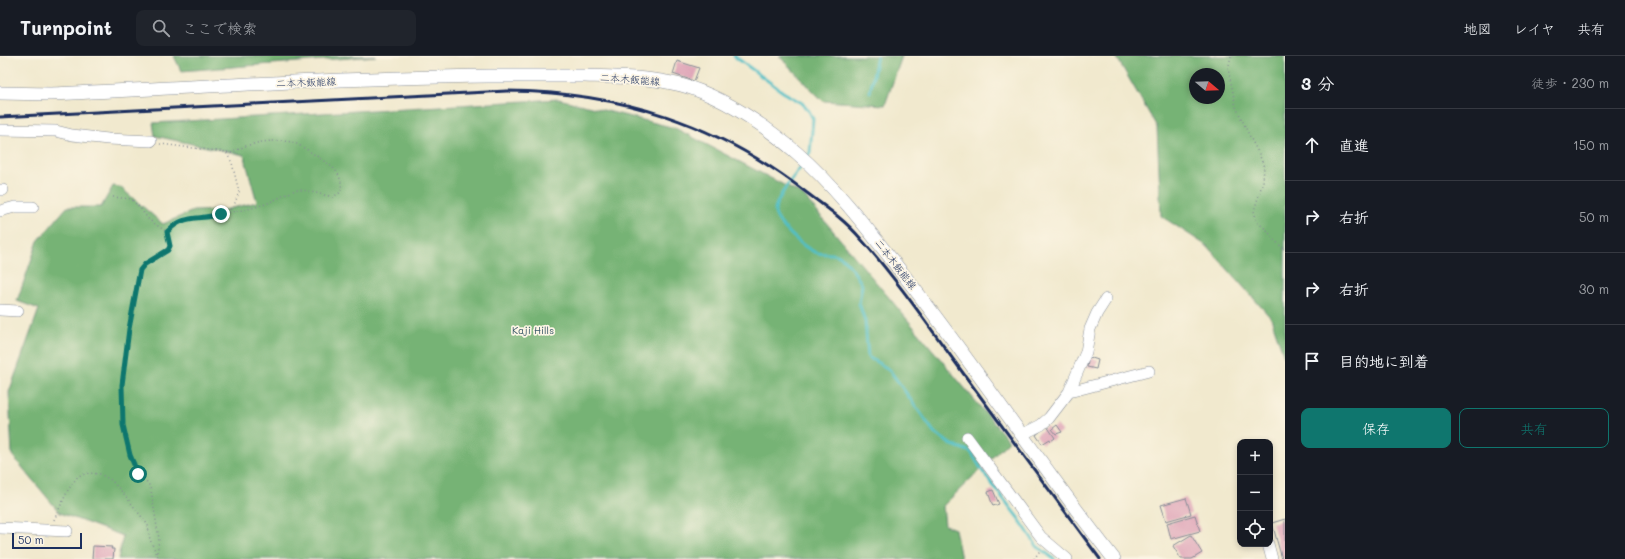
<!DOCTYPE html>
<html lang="ja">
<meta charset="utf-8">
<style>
body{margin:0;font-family:Mali,"Klee One",sans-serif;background:#20242c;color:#f1f3f6}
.controls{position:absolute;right:12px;bottom:12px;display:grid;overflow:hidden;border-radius:8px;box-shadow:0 2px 6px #0003}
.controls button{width:36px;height:36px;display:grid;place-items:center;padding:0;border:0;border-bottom:1px solid #363941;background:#171b24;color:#f1f3f6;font:20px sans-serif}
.compass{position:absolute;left:1189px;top:12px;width:36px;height:36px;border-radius:50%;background:#171b24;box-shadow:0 2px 6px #0003;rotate:109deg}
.scale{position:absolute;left:12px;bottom:10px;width:70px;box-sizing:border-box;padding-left:4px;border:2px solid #1b2f5e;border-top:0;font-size:11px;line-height:14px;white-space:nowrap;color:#1b2f5e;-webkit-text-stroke:3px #fcf5e5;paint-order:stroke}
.stop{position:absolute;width:12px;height:12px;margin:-9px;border:3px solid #0f766e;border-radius:50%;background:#fff}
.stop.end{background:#0f766e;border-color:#fff;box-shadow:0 1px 4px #0008}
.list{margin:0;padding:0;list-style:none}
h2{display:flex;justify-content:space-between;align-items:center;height:52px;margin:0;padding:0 16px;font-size:17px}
h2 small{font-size:13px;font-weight:400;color:#9ea1a6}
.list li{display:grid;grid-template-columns:26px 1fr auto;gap:12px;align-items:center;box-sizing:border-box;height:72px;padding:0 16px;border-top:1px solid #363941}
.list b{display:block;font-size:15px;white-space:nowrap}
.list em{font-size:13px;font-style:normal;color:#9ea1a6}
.actions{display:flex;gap:8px;padding:12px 16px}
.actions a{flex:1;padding:9px 0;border:1px solid #0f766e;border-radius:8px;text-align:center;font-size:14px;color:#0f766e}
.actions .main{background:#0f766e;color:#fff}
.icon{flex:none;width:22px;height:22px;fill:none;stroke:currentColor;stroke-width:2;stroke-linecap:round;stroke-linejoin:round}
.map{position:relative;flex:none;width:1285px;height:503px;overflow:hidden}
header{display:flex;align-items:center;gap:24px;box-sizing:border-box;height:56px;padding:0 20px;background:#171b24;border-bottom:1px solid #363941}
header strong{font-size:19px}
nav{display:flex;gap:22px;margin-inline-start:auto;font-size:14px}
.search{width:280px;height:36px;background:#20242c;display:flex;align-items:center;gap:10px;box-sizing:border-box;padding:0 14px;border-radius:8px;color:#9ea1a6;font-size:15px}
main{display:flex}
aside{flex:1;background:#171b24}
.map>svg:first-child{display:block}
.forest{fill:#76b374;stroke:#487169;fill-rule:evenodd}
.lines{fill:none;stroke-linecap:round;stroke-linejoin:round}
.stream{stroke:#51bfc6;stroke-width:3}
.building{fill:#dea2b6}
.minor-casing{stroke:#868c96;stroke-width:12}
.major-casing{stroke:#868c96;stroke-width:14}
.path{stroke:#868c96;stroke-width:1.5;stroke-dasharray:1 3;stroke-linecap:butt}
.minor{stroke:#fff;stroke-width:11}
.major{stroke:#fff;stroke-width:13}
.rail{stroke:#1b2f5e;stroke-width:3}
.route{stroke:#0f766e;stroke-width:5}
.labels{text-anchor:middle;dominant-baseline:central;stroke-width:3.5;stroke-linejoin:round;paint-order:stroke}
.street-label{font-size:10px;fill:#1b2f5e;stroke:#fcf5e5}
.park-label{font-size:10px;fill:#395868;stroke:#fcf5e5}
</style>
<header>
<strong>Turnpoint</strong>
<div class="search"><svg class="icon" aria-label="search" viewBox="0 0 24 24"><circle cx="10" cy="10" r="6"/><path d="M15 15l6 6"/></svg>ここで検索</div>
<nav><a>地図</a><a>レイヤ</a><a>共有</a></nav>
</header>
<main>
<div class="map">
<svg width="1285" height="503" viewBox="0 0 1285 503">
<rect width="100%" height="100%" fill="#fcf5e5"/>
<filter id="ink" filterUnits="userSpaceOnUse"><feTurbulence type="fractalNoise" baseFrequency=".025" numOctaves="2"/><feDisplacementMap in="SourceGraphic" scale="8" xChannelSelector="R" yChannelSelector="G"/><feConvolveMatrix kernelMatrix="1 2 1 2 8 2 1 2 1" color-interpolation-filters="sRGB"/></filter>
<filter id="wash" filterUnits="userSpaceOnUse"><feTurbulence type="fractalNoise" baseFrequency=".012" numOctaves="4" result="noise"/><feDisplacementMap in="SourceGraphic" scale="16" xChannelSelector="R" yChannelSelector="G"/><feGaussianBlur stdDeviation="0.9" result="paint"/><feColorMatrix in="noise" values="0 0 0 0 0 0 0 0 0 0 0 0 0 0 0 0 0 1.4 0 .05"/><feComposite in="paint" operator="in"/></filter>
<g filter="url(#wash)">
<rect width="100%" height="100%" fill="#f1e9ce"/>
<path class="forest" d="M174,0H376L181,15Z
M779,0H902L885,49L823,45Z
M1116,0H1285V303L1271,262L1207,190L1161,160L1157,71ZM1195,18H1219V42H1195Z
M559,43L675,72L803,139L1009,385L943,450L945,469L955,473L961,503H118L123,480L60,457L12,399L9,336L39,253L17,245L38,185L67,151H101L113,130L120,131L163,168L193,155L224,154L257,146L244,99L155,80L153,67Z"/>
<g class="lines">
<path class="stream" d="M734,0L783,36L802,47L809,55L813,63L810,97L807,101
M870,36L877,0
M803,108C795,120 776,141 775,155C774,166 807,195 818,197C825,199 832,196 839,200C848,205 857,220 862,229L859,247L865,265L868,301L885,311L891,316L934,376L950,388L971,396L983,416L1019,463L1037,490L1054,503"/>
</g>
<g id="blocks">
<path class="building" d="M677,5L699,12L694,25L673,18Z
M1089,301L1098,304L1096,313L1087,311Z
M1057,369L1062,376L1056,378L1052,373Z
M1047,370L1055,382L1051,385L1050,383L1042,388L1036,379Z
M993,434L999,448L993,450L988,436Z
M1186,442L1191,458L1166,465L1161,449Z
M1195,459L1200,475L1171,483L1167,467Z
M1285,463V502L1282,503L1272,467Z
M1191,479L1202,497L1192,503H1181L1173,490Z
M93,490L112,491L111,493H114L113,503H92Z"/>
</g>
</g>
<g filter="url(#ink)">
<use href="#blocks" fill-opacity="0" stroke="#868c96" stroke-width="1"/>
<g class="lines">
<g class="minor-casing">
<path id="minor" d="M0,74L56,75L72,79L108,83L151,85
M0,134H3
M0,155L15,151H33
M0,254L18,255
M1069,336L1149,315
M1021,379L1041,369L1049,362L1069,336L1086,296L1090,273L1097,257L1106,243
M967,381L1041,481L1067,503
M0,472L67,475
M1268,488L1272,503"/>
</g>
<g class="major-casing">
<path id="major" d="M0,37L50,38C196,31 342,22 488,20C520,20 552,20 585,20C617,21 649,21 681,29C723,40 764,69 797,97C837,132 870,176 903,218C976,311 1041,410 1114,503"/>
</g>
<path class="path" d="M1231,0L1228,13L1236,51L1251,83L1259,98L1264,111L1263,125L1254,155L1257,166L1267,174L1274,184L1285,194
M160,88L226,96L232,107L239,136L233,152C227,155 222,158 215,160C193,165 186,156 167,176
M113,141L131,143L140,152L149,164L167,176L170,190L168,194L145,208L140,214L129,273L122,329L123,369L133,408L138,418L148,427L151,434L159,483L157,498L159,503
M221,158L248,153L266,148L295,134H303L333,141L341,136C342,128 341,122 336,115C333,110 298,87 292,86C273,83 248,86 232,97L226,96
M54,464L68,434L78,420L89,417L100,418L111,424L124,438L148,469L150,484L157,498
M1034,503L1041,493"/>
<use href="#minor" class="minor"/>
<use href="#major" class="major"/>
<path class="rail" d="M0,61L507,35C620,36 717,67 807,137C826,151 846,165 861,183C898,225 930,272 963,317C1009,379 1055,441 1100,503"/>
</g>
</g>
<g class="lines" filter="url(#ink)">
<path class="route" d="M138,418L130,399L123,369L122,329L129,273L140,214L145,208L168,194L170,190L167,176C184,157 199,165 221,158"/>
</g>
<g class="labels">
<g class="street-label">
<text transform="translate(630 23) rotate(4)">二本木飯能線</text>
<text transform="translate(306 26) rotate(-2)">二本木飯能線</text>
<text transform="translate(896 208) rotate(52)">二本木飯能線</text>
</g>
<g class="park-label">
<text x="533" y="274">Kaji Hills</text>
</g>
</g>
</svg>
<div class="controls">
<button>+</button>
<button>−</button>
<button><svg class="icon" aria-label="locate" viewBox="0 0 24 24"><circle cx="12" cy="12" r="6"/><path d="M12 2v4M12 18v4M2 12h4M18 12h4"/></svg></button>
</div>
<svg class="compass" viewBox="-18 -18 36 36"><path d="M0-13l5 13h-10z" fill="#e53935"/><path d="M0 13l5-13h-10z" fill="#9ea1a6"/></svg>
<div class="scale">50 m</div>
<div class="stop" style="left:138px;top:418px"></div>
<div class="stop end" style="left:221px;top:158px"></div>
</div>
<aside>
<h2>3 分<small>徒歩 · 230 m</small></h2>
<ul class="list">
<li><svg class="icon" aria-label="ahead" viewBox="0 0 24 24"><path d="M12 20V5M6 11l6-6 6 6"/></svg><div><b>直進</b></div><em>150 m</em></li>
<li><svg class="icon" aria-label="right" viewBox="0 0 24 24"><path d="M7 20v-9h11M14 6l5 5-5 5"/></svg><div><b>右折</b></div><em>50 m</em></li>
<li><svg class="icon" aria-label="right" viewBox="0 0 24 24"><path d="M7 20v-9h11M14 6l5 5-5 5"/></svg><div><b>右折</b></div><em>30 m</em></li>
<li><svg class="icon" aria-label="arrive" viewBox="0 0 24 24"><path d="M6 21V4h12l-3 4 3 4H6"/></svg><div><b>目的地に到着</b></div></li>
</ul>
<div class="actions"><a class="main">保存</a><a>共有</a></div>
</aside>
</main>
